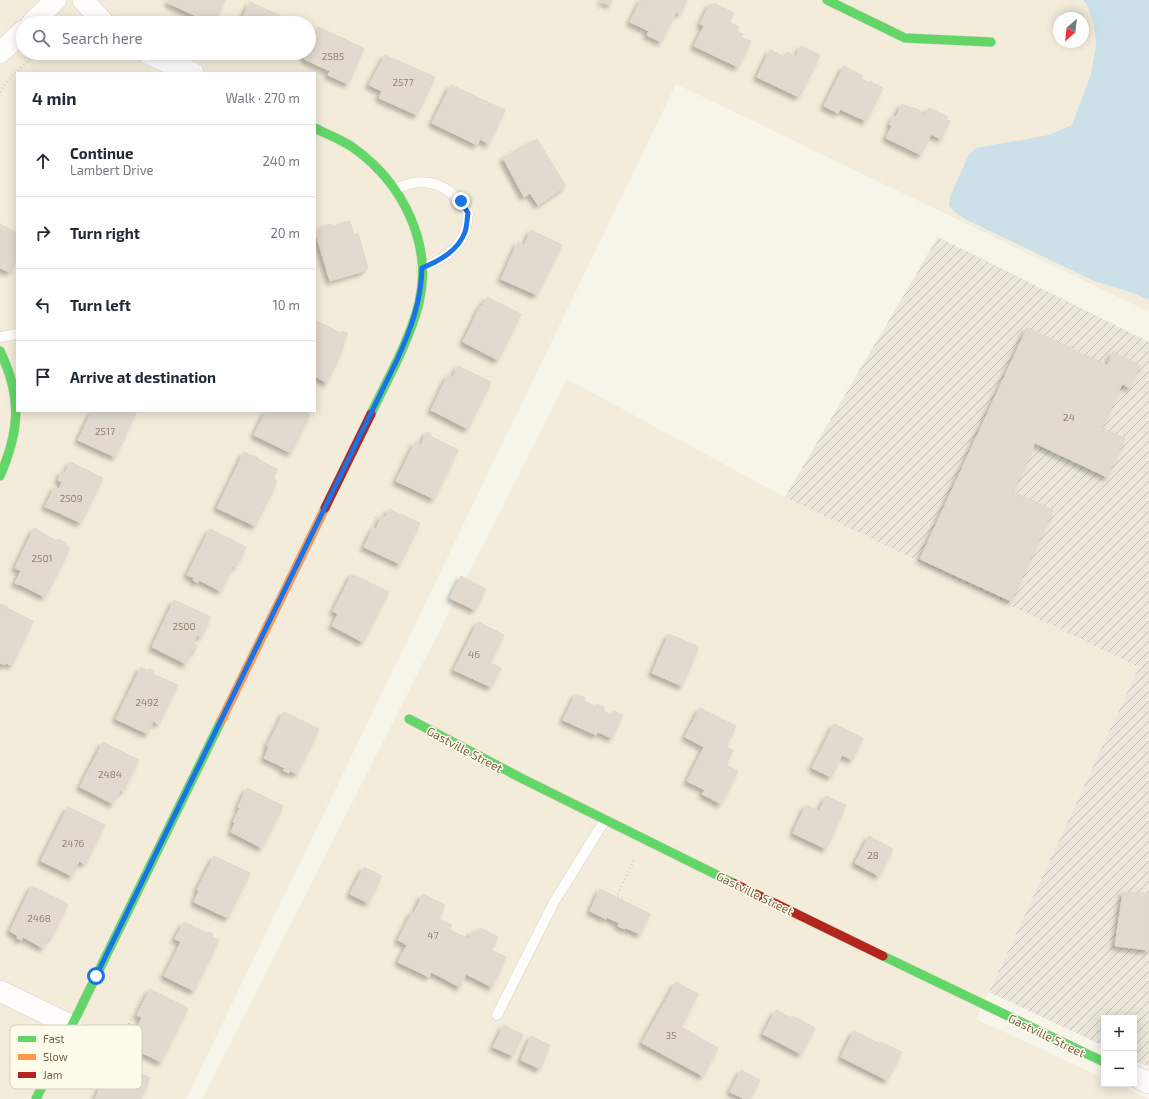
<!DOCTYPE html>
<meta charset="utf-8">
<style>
body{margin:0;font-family:"Exo 2",sans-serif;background:#f2f2f3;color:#1f2937}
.controls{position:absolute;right:12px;bottom:12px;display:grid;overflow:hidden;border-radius:0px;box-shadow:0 2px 10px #0003}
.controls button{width:36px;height:36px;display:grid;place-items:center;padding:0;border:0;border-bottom:1px solid #e0e1e3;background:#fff;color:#1f2937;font:20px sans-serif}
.compass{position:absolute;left:1053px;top:12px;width:36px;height:36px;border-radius:50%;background:#fff;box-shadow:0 2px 10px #0003;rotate:207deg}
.stop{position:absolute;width:12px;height:12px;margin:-9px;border:3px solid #1a73e8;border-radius:50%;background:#fff}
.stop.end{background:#1a73e8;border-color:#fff;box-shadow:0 1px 4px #0008}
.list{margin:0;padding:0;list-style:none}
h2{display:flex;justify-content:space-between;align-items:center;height:52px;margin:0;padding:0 16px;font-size:17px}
h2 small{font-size:13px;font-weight:400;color:#747a83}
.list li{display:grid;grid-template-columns:26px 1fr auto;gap:12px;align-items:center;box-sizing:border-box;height:72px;padding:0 16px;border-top:1px solid #e0e1e3}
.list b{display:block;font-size:15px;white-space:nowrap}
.list p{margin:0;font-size:13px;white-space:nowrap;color:#747a83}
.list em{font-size:13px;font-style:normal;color:#747a83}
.icon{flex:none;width:22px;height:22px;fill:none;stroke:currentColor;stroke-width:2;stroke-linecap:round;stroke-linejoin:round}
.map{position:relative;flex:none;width:1149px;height:1099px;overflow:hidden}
.search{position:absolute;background:#fff;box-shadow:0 2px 10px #0003;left:16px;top:16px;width:300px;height:44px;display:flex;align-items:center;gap:10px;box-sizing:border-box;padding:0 14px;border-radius:22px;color:#747a83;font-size:15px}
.panel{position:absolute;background:#fff;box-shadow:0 2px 10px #0003;left:16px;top:72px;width:300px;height:340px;border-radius:0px}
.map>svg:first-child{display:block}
.residential{fill:#f3ecda;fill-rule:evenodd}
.industrial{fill:url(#industrial-furrows)}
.water{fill:#cbe0e8}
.building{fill:#e2dacf;stroke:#e0d8cc;filter:url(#shadow)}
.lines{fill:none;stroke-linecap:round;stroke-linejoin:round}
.lane-casing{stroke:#d6d1c8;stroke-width:11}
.street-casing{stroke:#d6d1c8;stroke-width:22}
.fast-casing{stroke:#d7d1c8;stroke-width:10}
.slow-casing{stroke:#d7d1c8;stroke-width:10}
.jam-casing{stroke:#d7d1c8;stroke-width:10}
.path{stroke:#dad4cd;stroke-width:2.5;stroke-dasharray:1 3;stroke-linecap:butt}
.lane{stroke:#fefdfc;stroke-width:10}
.street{stroke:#fefdfc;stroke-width:21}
.fast{stroke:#63d668;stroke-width:9}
.slow{stroke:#ff974d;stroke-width:9}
.jam{stroke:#b3261e;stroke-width:9}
.route{stroke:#1a73e8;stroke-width:5}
.labels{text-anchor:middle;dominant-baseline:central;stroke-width:3;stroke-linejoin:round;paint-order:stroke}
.number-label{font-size:10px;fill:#94826e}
.street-label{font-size:12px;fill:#776149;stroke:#fffbeb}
.key{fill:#fffbeb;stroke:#d6cdba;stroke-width:1}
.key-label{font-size:11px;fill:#776149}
</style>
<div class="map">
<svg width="1149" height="1099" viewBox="0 0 1149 1099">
<defs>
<pattern id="industrial-furrows" width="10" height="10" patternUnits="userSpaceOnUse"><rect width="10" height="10" fill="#ebe5db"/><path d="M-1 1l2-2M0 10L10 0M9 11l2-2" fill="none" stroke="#c3bdb4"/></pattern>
<filter id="shadow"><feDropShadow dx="-3.5" dy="3.5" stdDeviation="2" flood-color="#0004"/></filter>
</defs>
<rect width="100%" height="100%" fill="#f7f4ea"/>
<path class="residential" d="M0,0H1149V312L676,84L186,1099H0ZM1059,18H1083V42H1059ZM23,23H309V53H23ZM17,73H315V411H17Z
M567,379L785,497L1139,667L976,1019L1104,1078V1084H1116L1149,1099H202Z"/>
<path class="industrial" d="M938,237L1149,342V1067L1134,1060V1018H1104V1046L989,992L1139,667L785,497Z"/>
<path class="water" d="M1083,0H1149V300L1133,293L1094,281L967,220L956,213L949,206L950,197L969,154L976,148L1049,135L1072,125L1091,74L1096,46L1094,24L1087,5Z"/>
<path class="building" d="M169,0H225L214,23H211L168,3Z
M599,0H613L610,5Z
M641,0H687L680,14L676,12L661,42L647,35L649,31L630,22Z
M250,2L294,22L293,23H240Z
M714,3L734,13L729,22L739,27L737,31L743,34L741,37L751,41L738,67L694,46L704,26L700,24L710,4L713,5Z
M318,27L364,48L348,84L328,75L330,71L304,59L306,53H309V47Z
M801,46L820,55L799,97L757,77L770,50L785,57L787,52L796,56Z
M385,55L435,77L417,115L379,98L382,91L369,85Z
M844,66L863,76L862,79L869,83L870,81L883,88L866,121L840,109L838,113L824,106Z
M451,85L505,110L489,144L480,139L477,145L432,123Z
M902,104L913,109V107L922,112L921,113L925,115L929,108L948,117L946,120L950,121L941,139L931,134L921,155L886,138L892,126L890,125V123L894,116L896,117Z
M537,139L566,186L538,205L530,193L524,197L503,158Z
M350,221L354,235L358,233L368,268L364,270V271L330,281L315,231L322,229L321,227L331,224L332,226Z
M0,224L17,233V258L13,269H11L9,272L0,268Z
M531,230L562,245L537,295L501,279L518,242L524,245Z
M487,297L521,314L498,360L463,342L481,305L482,306Z
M315,320L341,333L342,331L348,334L342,345L344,346L327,383L315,376Z
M1027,328L1107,365L1113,352L1140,365L1130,388L1122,384L1102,428L1125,438L1107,477L1035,443L1013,492L1053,510L1011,601L920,559Z
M458,366L491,382L468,429L431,410L448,375L453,377Z
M92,411H137L115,457L78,440Z
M266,411H305L310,415L291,453L254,435Z
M427,432L431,434L430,436L458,450L434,499L396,481L415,442L421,445Z
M244,452L252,456L253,455L258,458V459L277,469L273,478L277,481L255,526L217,508Z
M70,462L103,478L81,523L51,509L45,507L55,486L59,489L62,482L58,480L62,471L65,473Z
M389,509L420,523L400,564L364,547L373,528L376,529L382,515L385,517Z
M34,528L57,541L58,539L67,543L65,545L70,548L45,597L19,584L18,585L15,583L21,571L15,568Z
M210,529L246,547L236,567L233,566L221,591L199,580L198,583L193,580L194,578L187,575Z
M352,574L389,592L363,642L332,626L338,614L333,611Z
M461,576L486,589L475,610L450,598Z
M174,600L211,617L201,637L197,635L193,643L197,645L194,652L192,651L186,664L152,647Z
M0,604L7,606V608L33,621L12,665L6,663L5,665L0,663Z
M478,622L504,635L490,663L501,668L491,687L454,670Z
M669,634L699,647L682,686L652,673Z
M141,667L148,671L149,669L154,671L153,674L178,685L159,724L153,721L148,734L116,719Z
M576,694L585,698L583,700L596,707L597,704L605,708L603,711L612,715L614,711L623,715L612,738L598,732L596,735L563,720Z
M700,708L736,726L726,747L733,750L726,765L738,771L721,804L702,794L705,790L687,781L704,747L685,737Z
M284,712L319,729L297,774L290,771L289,773L283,770L285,768L264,758L269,747L267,746Z
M834,724L863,738L852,760L842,755L831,777L812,768Z
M103,742L139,760L123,792L120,790L113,804L80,787Z
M247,788L283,806L262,848L231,832L235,823L233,822L240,808L238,807Z
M826,796L846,805L826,849L793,833L806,805L819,811Z
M68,807L105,825L85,864L79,861L72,876L41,861Z
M869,836L893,849L879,876L855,863Z
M214,856L250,873L228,918L194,902L199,891L197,890Z
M364,867L382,876L368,903L350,894Z
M32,886L68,904L51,938L49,937L43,948L23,937L22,940L17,938L18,936L10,931Z
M600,889L650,914L640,934L626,928L625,929L618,926L619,923L607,917L606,919L590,911Z
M1123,892L1149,894V950L1115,946Z
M423,894L445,905L439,919L452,925L450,930L469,939L472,931L477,934L480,928L498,937L491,950L506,957L492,987L466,974L460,987L431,972L429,977L398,962L407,945L398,940L412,912L414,913Z
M184,922L207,933L208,932L213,934L211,937L219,940L194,991L164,976L181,942L175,939Z
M676,982L698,994L681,1027L718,1048L703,1076L642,1043Z
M150,989L188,1008L161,1062L128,1046L132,1038L127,1035L132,1026L137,1028L142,1018L137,1015Z
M776,1010L792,1018L793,1016L815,1028L801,1054L763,1034Z
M504,1025L523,1035L513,1056L493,1047Z
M854,1031L880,1044L881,1042L902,1052L887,1080L841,1057Z
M531,1036L550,1045L540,1069L521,1060Z
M120,1063L150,1078L141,1099H95L107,1073L113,1076Z
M741,1070L760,1080L750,1099H745L730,1092Z"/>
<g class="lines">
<g class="lane-casing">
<path id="lane" d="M395,189C401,187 407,184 413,183C439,179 456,193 468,213C467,219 467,226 465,232C458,251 439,261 422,268
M0,337L17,334
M497,1015L554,902L605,820"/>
</g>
<g class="street-casing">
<path id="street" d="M83,0L104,23
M32,23L56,0
M0,53L23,31
M147,53L193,73
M0,991L72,1026
M1134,1076L1149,1083"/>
</g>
<g class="fast-casing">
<path id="fast" d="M827,0L905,38L991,42
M315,128C328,135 343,140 355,149C403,184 433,244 419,303C409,342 388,378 371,414
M0,351C22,397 20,430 0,476
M409,719L521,778L733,883
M883,956L1104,1062
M36,1099L221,721"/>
</g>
<g class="slow-casing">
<path id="slow" d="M221,721L325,508"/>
</g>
<g class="jam-casing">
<path id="jam" d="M325,508L371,414
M733,883L883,956"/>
</g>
<path class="path" d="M0,92L11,77L37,53
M367,536L376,517L381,519
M623,901L624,899L617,896L635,858
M130,1030L127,1028L141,997"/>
<use href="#lane" class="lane"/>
<use href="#street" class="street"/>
<use href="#fast" class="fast"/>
<use href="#slow" class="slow"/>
<use href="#jam" class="jam"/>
</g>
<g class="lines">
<path class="route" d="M96,976L397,360C411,329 421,302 422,268C439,261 458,251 465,232C467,226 467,219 468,213L461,201"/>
</g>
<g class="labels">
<g class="number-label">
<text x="333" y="56">2585</text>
<text x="403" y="82">2577</text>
<text x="1069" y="417">24</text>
<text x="105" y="431">2517</text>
<text x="71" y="498">2509</text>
<text x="42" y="558">2501</text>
<text x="184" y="626">2500</text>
<text x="474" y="654">46</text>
<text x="147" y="702">2492</text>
<text x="110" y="774">2484</text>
<text x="73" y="843">2476</text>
<text x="873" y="855">28</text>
<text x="39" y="918">2468</text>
<text x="433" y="935">47</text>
<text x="671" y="1035">35</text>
</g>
<g class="street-label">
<text transform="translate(465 749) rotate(28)">Gastville Street</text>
<text transform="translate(755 893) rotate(26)">Gastville Street</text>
<text transform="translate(1047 1035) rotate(26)">Gastville Street</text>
</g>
</g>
<rect x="10" y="1025" width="132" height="64" rx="6" class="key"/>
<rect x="18" y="1036" width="18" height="6" fill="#63d668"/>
<rect x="18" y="1054" width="18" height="6" fill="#ff974d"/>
<rect x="18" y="1072" width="18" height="6" fill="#b3261e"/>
<g class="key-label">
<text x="43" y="1043">Fast</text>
<text x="43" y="1061">Slow</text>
<text x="43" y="1079">Jam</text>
</g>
</svg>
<div class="controls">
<button>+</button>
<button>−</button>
</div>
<svg class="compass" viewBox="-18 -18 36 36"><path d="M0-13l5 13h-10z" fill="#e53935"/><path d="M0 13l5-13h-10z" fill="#747a83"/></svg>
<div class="stop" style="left:96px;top:976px"></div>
<div class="stop end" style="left:461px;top:201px"></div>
<div class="search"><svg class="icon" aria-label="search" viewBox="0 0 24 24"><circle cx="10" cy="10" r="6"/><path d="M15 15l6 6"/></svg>Search here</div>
<section class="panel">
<h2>4 min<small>Walk · 270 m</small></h2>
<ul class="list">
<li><svg class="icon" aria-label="ahead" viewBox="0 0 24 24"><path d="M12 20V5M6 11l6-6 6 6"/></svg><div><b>Continue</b><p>Lambert Drive</p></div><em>240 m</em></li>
<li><svg class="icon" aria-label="right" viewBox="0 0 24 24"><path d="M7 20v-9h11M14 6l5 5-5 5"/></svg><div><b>Turn right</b></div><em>20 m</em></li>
<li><svg class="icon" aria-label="left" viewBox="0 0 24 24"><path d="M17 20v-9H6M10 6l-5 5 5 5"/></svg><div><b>Turn left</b></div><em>10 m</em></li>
<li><svg class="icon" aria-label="arrive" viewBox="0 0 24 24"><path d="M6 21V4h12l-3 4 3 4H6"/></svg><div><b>Arrive at destination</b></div></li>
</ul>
</section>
</div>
